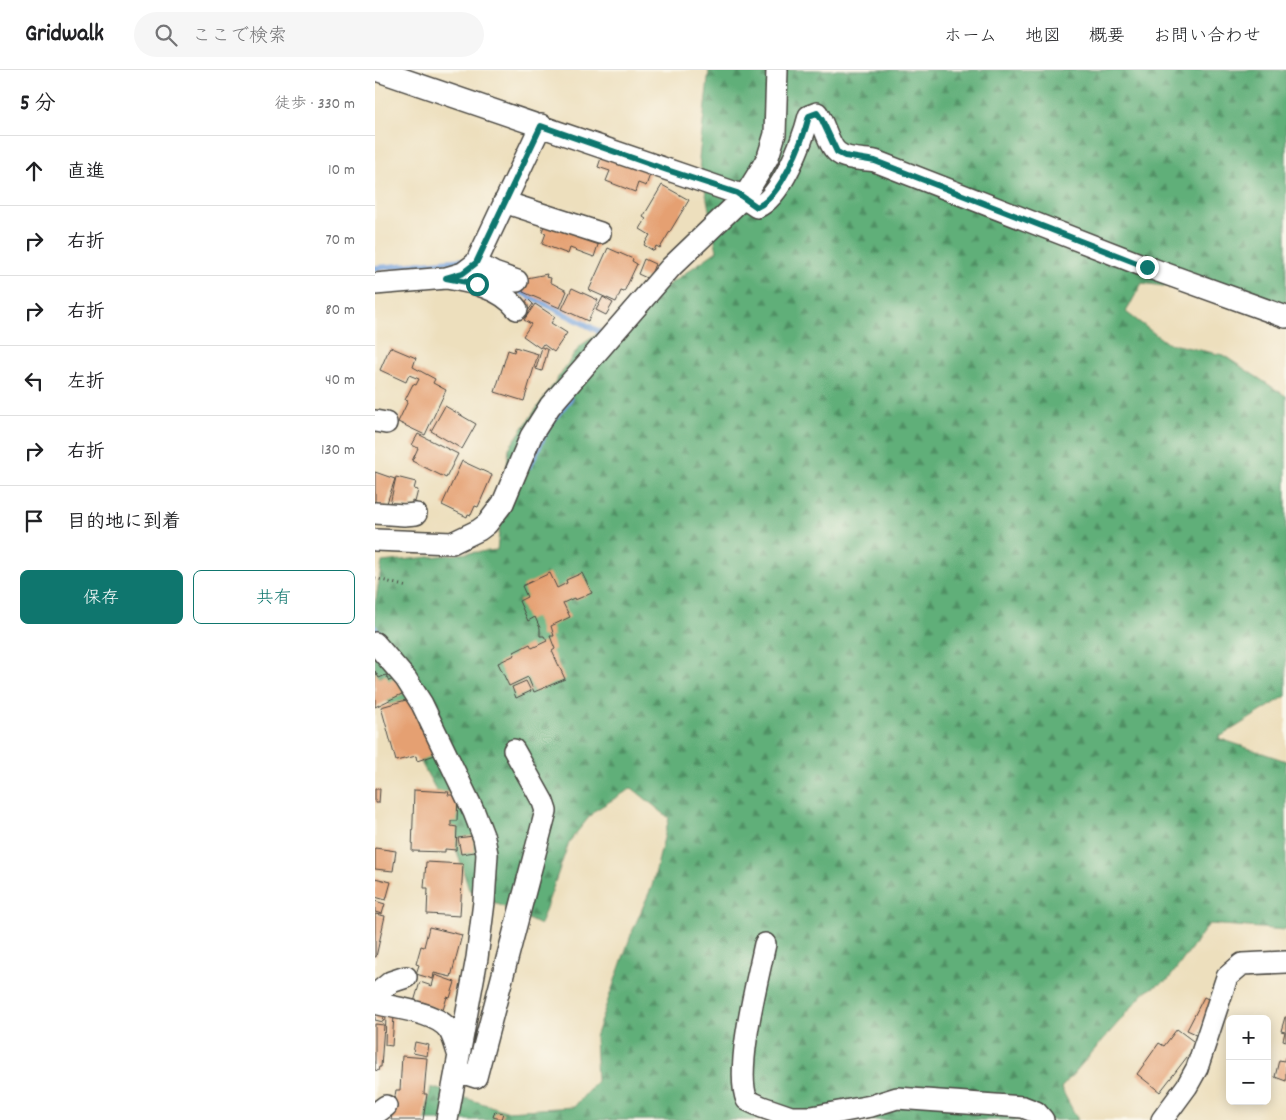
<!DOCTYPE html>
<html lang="ja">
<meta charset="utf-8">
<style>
body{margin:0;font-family:Dekko,"Klee One",sans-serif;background:#f6f6f6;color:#202124}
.controls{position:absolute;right:15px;bottom:15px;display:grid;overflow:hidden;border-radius:8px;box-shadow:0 2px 12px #0003}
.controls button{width:45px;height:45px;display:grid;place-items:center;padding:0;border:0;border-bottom:1px solid #e0e0e0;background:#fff;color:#202124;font:25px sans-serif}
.stop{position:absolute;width:15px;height:15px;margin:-11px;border:4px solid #0f766e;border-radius:50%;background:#fff}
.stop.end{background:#0f766e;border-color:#fff;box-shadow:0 1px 5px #0008}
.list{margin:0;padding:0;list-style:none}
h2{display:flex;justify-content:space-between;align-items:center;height:65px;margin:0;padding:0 20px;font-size:21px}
h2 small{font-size:16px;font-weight:400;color:#757577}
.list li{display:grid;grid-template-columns:32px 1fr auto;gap:15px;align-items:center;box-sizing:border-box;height:70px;padding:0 20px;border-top:1px solid #e0e0e0}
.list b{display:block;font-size:19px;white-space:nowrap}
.list em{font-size:16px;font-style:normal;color:#757577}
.actions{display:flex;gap:10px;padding:15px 20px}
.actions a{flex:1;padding:11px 0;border:1px solid #0f766e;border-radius:8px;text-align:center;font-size:18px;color:#0f766e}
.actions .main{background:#0f766e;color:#fff}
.icon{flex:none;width:28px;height:28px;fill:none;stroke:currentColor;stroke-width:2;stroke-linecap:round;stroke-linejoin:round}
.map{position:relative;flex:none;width:911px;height:1050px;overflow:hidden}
header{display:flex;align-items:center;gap:30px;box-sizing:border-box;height:70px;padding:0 25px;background:#fff;border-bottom:1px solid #e0e0e0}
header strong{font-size:24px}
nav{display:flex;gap:28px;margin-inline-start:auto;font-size:18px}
.search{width:350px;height:45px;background:#f6f6f6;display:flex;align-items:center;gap:12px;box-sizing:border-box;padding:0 18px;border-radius:28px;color:#757577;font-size:19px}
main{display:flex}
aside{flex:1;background:#fff}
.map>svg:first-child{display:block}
.forest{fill:url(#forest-firs);stroke:#466d52}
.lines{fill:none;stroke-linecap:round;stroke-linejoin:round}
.stream{stroke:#73a1dc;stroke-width:5.5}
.building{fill:#e5a072}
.minor-casing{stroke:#484641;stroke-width:24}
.path{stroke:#484641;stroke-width:3;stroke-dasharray:1 4;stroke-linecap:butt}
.minor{stroke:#fff;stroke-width:21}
.route{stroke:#0f766e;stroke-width:6}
</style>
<header>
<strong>Gridwalk</strong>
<div class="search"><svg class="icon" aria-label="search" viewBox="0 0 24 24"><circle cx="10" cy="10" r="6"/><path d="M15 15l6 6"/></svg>ここで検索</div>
<nav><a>ホーム</a><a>地図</a><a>概要</a><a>お問い合わせ</a></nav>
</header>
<main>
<aside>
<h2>5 分<small>徒歩 · 330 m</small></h2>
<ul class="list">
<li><svg class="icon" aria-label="ahead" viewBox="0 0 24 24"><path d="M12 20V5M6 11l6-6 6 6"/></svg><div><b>直進</b></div><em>10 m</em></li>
<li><svg class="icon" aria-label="right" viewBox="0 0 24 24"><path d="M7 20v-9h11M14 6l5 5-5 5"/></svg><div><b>右折</b></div><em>70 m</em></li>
<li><svg class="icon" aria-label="right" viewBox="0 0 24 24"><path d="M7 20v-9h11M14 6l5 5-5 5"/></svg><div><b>右折</b></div><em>80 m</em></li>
<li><svg class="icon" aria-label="left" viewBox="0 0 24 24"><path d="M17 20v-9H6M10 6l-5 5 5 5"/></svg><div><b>左折</b></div><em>40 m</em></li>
<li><svg class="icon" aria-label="right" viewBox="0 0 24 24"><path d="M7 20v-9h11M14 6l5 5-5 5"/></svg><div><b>右折</b></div><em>130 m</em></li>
<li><svg class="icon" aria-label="arrive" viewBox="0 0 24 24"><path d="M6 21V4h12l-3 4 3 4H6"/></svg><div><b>目的地に到着</b></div></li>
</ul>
<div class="actions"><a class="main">保存</a><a>共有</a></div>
</aside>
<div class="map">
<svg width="911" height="1050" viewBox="0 0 911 1050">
<defs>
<pattern id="forest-firs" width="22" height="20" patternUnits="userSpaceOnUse" patternTransform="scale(1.25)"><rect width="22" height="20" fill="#60af79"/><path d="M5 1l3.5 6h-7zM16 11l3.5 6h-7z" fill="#4f8f63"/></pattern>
</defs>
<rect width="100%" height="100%" fill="#fbf7ec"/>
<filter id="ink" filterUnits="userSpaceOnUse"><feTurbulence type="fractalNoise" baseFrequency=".02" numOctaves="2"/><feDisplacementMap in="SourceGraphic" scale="10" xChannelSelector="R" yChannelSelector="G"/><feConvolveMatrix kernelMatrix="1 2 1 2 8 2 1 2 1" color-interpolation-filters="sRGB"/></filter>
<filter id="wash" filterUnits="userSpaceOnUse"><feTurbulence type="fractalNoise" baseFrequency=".0096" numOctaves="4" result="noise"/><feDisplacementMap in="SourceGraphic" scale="20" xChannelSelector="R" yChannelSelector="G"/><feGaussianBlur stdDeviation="1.12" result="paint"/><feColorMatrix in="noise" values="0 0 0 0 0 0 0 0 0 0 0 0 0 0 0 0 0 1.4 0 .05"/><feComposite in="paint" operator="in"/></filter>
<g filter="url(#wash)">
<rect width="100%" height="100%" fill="#eddfbd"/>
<path class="forest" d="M334,0H911V233L767,213L751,242L792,273L848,285L911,326V626L843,668L911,691V860L834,854L794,909L770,922L686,1018L703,1050H50L56,1017L131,1041L199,1037L222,1011L220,967L257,862L277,816L294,748L257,718L219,741L194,772L165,855L94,820L65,727L0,608V535L7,492L122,480L134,378L205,276L342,181L324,88Z"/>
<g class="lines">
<path class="stream" d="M0,198L85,190L93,194
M139,218L231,265
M155,396L174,355L195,329
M0,558L8,569"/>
</g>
<g id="blocks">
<path class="building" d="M228,82L277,99L271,116L263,113L260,122L231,111L235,101L223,97Z
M287,115L314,130L285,178L281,176L279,181L269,175L275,165L265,159L271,149L268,147Z
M170,152L224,172L219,187L195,178L193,184L167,174L171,163L167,162Z
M233,178L258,189L257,191L262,194L249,222L246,221L241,232L214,220Z
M269,189L280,194L274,209L263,204Z
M172,204L171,207L176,208L175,212L192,221L185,238L148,222L152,208Z
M197,218L223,230L213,251L187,239Z
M228,227L238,233L231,245L221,240Z
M153,229L158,234L153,241L147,237Z
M160,234L180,247L176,253L192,263L179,282L168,274L165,278L148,266L156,254L149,250Z
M15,277L41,288L38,297L60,309L58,313L71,320L50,365L23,352L33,331L30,330L38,314L41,315L44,309L34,305L31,312L5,300Z
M140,277L163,284L149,331L120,322L133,280L139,282Z
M167,277L173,280L167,301L161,299Z
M70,336L101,354L87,379L56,361Z
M43,364L83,384L71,408L37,391L43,378L37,375Z
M87,391L117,405L103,437L100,436L96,445L93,444L92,447L67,435Z
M0,402L20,409L11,436L0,433Z
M21,407L41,412L39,419L43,420L40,432L37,431L36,437L15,434Z
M175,503L182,518L192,513L191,510L207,503L217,523L200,530L199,528L188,533L195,547L176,556L179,566H175L180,579L177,581L190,609L159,622L153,607L134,616L123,593L140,585L139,582L155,574L157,578L172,571L169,566H165V558L160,547L153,551L144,531L152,527L147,516Z
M0,601L4,608L11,605L14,611L21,608L29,623L0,637Z
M151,611L156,621L141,628L137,617Z
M38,628L46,660L52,659L60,685L42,691L41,686L21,691L6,637Z
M0,719H5L4,733H0Z
M39,720L74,722L73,725H83L82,751H76V756L82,757L81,780L70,779V782L37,781Z
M98,766L100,782L86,784L83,768Z
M0,778L21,781L18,801L0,799Z
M51,792L88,794L85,846L52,844L53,818H49Z
M0,808L16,812L11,830L0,827Z
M0,831L10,834L7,844L0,842Z
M0,844L10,846L1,887H0Z
M54,857L87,865L76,907L59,903L58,909L41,904L44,895L41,894L46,876L49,877Z
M60,905L80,912L75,928L72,927L68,940L39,932L45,912L57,916Z
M829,927L837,931L823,965L812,960Z
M0,939L10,942L8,952L0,950Z
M11,944L19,945L17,976L10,975Z
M910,947H911V971L908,970L910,962L906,961Z
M0,954L9,955L6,997H4L3,1001L0,1000Z
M802,959L822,974L785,1022L762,1004L784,973L789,976Z
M40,972L54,975L52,986L38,983Z
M27,986L52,988L49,1024H52L48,1050H16L21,1020H25Z
M910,987H911V1011L900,1007L904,990L909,991Z
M120,1041L128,1043L126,1049L118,1047Z"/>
</g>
</g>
<g filter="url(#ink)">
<use href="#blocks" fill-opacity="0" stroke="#484641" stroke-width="1"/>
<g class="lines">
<g class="minor-casing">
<path id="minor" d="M1,0L361,123L382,137C406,128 428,70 434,46L442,43C449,53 454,76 462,82C470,90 489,89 500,91L772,197L911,247
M129,132L225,163
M101,193L119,203L142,211
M71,208C96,212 126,218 142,239
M0,214L71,208L88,203L101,193L166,55
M0,351L11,353
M0,443L29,445L41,444
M0,470L77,473L104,460L112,454L128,433L156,366L175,336L296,197L369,127L385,101L393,87L400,64L402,0
M0,573L31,609L47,634L99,742L109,768L112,784L109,832L102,888L72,1050
M390,874C383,908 359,1000 372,1030L387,1037L416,1047H437L496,1036L522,1028L648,1037L661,1042L668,1050
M0,925L16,912L31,907
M0,933C19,938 62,942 74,960C79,967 81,978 84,986
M82,1001L101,1007L171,741L168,732L139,680
M0,1044L11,1036
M787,1050L812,1016L822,998L852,907L867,894L911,892"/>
</g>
<path class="path" d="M0,508L32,517"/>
<use href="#minor" class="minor"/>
</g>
</g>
<g class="lines" filter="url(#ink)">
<path class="route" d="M102,214L71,208L88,203L101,193L166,56L292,100L362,123L382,137C406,127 428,70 434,46L442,43L447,50L462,82L470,86L500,91L772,197"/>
</g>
</svg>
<div class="controls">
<button>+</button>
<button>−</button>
</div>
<div class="stop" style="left:102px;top:214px"></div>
<div class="stop end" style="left:772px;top:197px"></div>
</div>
</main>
